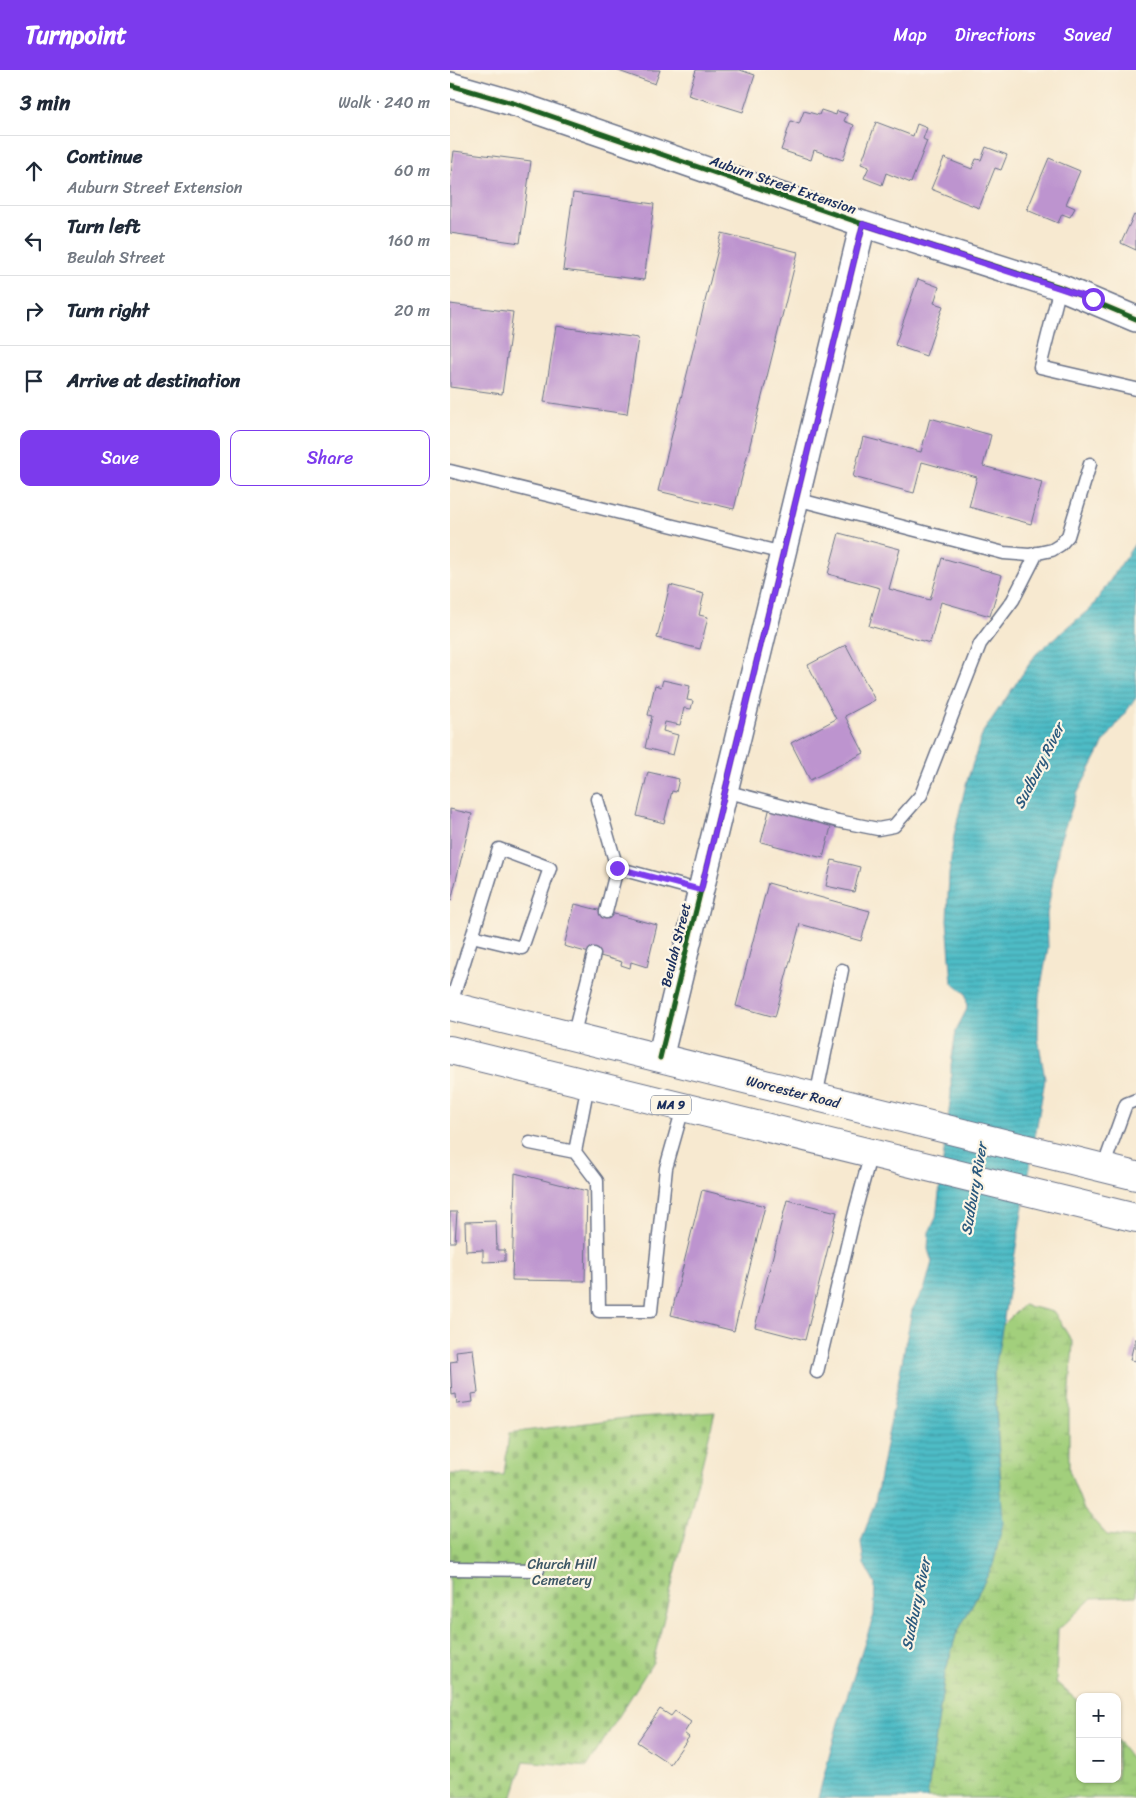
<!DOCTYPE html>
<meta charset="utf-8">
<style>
body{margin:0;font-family:Sriracha,sans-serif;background:#f6f6f7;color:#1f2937}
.controls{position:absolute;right:15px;bottom:15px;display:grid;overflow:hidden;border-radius:10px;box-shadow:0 1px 4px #0004}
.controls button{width:45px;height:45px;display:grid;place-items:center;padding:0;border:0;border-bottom:1px solid #e0e1e3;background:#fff;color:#1f2937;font:25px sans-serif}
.stop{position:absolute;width:15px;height:15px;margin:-11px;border:4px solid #7c3aed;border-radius:50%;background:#fff}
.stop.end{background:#7c3aed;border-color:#fff;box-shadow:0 1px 5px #0008}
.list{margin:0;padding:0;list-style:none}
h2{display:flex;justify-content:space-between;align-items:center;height:65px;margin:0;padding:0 20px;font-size:21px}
h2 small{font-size:16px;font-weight:400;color:#747a83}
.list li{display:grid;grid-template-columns:32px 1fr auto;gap:15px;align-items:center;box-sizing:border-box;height:70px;padding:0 20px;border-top:1px solid #e0e1e3}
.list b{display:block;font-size:19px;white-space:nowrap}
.list p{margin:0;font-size:16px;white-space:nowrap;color:#747a83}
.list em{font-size:16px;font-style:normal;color:#747a83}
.actions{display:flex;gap:10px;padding:15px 20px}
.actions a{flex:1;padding:11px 0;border:1px solid #7c3aed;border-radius:10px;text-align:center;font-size:18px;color:#7c3aed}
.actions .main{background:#7c3aed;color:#fff}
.icon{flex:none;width:28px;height:28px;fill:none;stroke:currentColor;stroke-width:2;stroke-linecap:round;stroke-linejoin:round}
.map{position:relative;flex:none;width:686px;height:1728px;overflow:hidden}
header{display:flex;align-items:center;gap:30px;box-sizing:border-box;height:70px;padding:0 25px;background:#7c3aed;color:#fff}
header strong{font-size:24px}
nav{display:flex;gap:28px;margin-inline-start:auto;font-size:18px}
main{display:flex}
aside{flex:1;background:#fff}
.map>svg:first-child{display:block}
.wetland{fill:url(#wetland-marsh);stroke:#5e7f6d}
.cemetery{fill:url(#cemetery-stones);stroke:#5e7f6d}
.water{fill:url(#water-rules);stroke:#347692}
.building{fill:#bd94cf}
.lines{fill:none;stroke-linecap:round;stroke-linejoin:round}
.service-casing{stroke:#687086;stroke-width:15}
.minor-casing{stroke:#687086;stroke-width:28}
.trunk-casing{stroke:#687086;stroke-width:30}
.service{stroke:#fff;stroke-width:12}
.minor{stroke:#fff;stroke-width:25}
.trunk{stroke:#fff;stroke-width:28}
.cycleway-casing{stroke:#fcf5e5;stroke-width:8}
.cycleway{stroke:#1b5e20;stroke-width:5}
.route{stroke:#7c3aed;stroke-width:6}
.labels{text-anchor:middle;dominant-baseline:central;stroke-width:4.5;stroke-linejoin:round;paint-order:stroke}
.shield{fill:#fcf5e5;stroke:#5e6a86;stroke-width:1}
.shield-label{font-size:12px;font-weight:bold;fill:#1b2f5e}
.street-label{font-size:14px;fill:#1b2f5e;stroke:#fcf5e5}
.park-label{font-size:14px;fill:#3d5766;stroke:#fcf5e5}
.water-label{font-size:15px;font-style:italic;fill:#2a597d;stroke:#fcf5e5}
</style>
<header>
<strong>Turnpoint</strong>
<nav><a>Map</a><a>Directions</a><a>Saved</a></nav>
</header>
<main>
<aside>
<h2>3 min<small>Walk · 240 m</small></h2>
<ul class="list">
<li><svg class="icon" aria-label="ahead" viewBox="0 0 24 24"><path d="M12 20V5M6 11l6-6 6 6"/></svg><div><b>Continue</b><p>Auburn Street Extension</p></div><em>60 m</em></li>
<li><svg class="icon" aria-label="left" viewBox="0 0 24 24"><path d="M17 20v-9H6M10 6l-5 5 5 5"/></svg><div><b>Turn left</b><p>Beulah Street</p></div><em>160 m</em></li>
<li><svg class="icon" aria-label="right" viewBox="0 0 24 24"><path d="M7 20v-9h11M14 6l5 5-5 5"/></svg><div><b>Turn right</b></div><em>20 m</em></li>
<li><svg class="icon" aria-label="arrive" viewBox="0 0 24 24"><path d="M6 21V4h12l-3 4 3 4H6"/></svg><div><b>Arrive at destination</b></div></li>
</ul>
<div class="actions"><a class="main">Save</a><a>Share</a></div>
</aside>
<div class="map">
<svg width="686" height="1728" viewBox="0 0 686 1728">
<defs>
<pattern id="wetland-marsh" width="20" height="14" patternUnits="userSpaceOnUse" patternTransform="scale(1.25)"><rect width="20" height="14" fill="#a2cf7c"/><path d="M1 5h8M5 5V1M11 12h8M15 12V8" fill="none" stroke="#8bb26e"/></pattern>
<pattern id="cemetery-stones" width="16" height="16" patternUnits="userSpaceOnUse" patternTransform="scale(1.25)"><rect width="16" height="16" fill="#a2cf7c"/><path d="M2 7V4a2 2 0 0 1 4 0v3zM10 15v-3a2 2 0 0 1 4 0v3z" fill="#8bb26e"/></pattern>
<pattern id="water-rules" width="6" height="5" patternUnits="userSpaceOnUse" patternTransform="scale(1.25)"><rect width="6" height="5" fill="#4ebcc6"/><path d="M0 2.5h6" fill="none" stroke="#4099a4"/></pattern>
</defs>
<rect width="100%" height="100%" fill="#fcf5e5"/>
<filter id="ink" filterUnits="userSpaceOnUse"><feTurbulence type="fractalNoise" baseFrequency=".02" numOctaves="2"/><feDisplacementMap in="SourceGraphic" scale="10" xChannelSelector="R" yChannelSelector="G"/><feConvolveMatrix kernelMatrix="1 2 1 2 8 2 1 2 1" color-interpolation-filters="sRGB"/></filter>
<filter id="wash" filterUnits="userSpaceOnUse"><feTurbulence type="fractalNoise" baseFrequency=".0096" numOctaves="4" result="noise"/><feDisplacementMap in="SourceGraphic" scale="20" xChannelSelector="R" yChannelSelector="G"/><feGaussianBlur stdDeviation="1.12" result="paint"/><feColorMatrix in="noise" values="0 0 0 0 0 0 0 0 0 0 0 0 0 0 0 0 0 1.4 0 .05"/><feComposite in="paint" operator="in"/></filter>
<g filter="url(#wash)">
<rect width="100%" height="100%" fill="#f7e9d0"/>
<path class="wetland" d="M573,1235L604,1242L623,1273L619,1333V1400L634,1440L657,1465L686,1468V1526L642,1528L608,1560L606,1612L630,1633V1709H667V1670L686,1695V1728H477L495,1603L506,1565L543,1495L551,1415L544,1305L551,1257Z"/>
<path class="cemetery" d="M265,1342L203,1592L137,1697L74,1691L62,1728H0V1404L54,1405L59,1363L175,1348Z"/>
<path class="water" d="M686,472V628L654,672L627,724L610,770L597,844L598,878L589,927L588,968L595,1009L544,1305L553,1453L543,1495L506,1565L495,1603L477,1728H368L388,1653L424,1545L425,1514L414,1494L411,1472L425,1432L462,1240L475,1217L482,1192L478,1179L479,1162L486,1148L501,1024V995L506,960L517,939L516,924L502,913L497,850L499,804L504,765L516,714L533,662L586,584L642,537Z"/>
<g id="blocks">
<path class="building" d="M166,0H210L205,14Z
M246,0H290L305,5L293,42L238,25Z
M371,40L386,45L387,41L397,44L394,51L404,55L393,90L364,80L361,90L331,80L341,51L349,54L354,41L369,45Z
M426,52L463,66L467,54L477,58L473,69L477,71L461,113L436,103L432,115L414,108L419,97L411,94Z
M536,77L557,85L551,100L545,98L529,138L481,119L494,88L522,99L526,89L531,90Z
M4,81L81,91L70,173L0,163V113Z
M599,88L630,101L616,134L625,138L620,147L612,144L608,153L577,140Z
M123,123L204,134L194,210L113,200Z
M684,145L686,146V180L671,173Z
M272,163L348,182L284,439L208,421Z
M468,209L489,217L484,233L493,236L476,286L445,275Z
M0,234L63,242L52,324L0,317Z
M106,256L188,268L177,344L94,332Z
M480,348L541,365L533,396L592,412L581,454L519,437L527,407L472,392L464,423L403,407L413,367L471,382Z
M389,463L450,479L439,519L480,530L492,488L552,505L540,546L491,532L480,573L419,556L430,518L378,504Z
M220,515L254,524L249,545L258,547L250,579L207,568Z
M396,575L425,630L395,646L414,683L360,710L341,673L386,649L358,595Z
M213,610L240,616L237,630L243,631L241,639L234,638L230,655L215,652L213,661L228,665L223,685L195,678L202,646L198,645L205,615L211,617Z
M198,702L229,709L226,722L222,721L214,753L187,746Z
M320,737L382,753L373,788L311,772Z
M0,739L22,744L1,831H0Z
M382,790L410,797L404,822L376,816Z
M318,813L420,841L411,871L350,854L325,947L286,936Z
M125,834L207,855L197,897L181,892L180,898L171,895L172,892L114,876Z
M65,1103L137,1121L135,1211L62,1210Z
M252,1120L315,1136L284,1261L221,1245Z
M337,1130L387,1142L355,1270L305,1257Z
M0,1142H7L5,1172H0Z
M46,1151L47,1180H55V1191L33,1192V1180L16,1181L15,1152Z
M685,1269H686V1291L680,1290Z
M23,1279L28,1323L22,1324L23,1332L7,1334L6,1324L2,1325L0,1292L7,1291L6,1281Z
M210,1639L221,1646L225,1641L241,1652L234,1663L239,1667L220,1694L187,1672Z"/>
</g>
</g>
<g filter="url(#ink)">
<use href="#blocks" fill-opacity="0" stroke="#687086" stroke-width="1"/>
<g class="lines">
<g class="service-casing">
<path id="service" d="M610,217L590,297L686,319
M0,401L333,483
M346,429L554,483L579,485L602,480L610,475L618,466L640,394
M275,721L388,751L428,759L444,756L471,725L530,574L563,530L587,483
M147,729L167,798L251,821
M156,842L167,798
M0,936C17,884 33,831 49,779L100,798L72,878L22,866
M123,967L144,884
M138,1014L125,1082L147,1111L149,1241H201L216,1098L233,1038
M366,1027L392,900
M80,1073L125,1082
M653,1098L676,1034L686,1030
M367,1302L406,1138L421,1083
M0,1499L88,1500"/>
</g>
<g class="minor-casing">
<path id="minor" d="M0,15L66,34L413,154L610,217L686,249
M210,988L413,154"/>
</g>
<g class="trunk-casing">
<path id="trunk" d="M0,936L686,1106
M0,980L686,1148"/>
</g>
<use href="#service" class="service"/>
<use href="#minor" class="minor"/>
<use href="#trunk" class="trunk"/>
<g class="cycleway-casing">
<path id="cycleway" d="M0,15L66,34L413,154L610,217L686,249
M210,988L413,154"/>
</g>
<use href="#cycleway" class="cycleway"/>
</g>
</g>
<g class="lines" filter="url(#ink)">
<path class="route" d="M167,798L251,820L413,154L643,229"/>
</g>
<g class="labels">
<rect class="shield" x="201" y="1025.5" width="40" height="19" rx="4"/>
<g class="shield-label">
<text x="221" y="1035">MA 9</text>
</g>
<g class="street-label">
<text transform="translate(333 115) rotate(19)">Auburn Street Extension</text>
<text transform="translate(226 875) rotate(-76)">Beulah Street</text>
<text transform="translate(343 1022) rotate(14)">Worcester Road</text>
</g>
<g class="park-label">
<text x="112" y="1494">Church Hill<tspan x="112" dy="16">Cemetery</tspan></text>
</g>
<g class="water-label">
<text transform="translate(589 696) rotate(-63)">Sudbury River</text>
<text transform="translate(524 1119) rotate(-80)">Sudbury River</text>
<text transform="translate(466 1534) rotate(-78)">Sudbury River</text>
</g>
</g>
</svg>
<div class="controls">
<button>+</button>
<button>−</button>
</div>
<div class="stop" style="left:643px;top:229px"></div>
<div class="stop end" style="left:167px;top:798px"></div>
</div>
</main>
